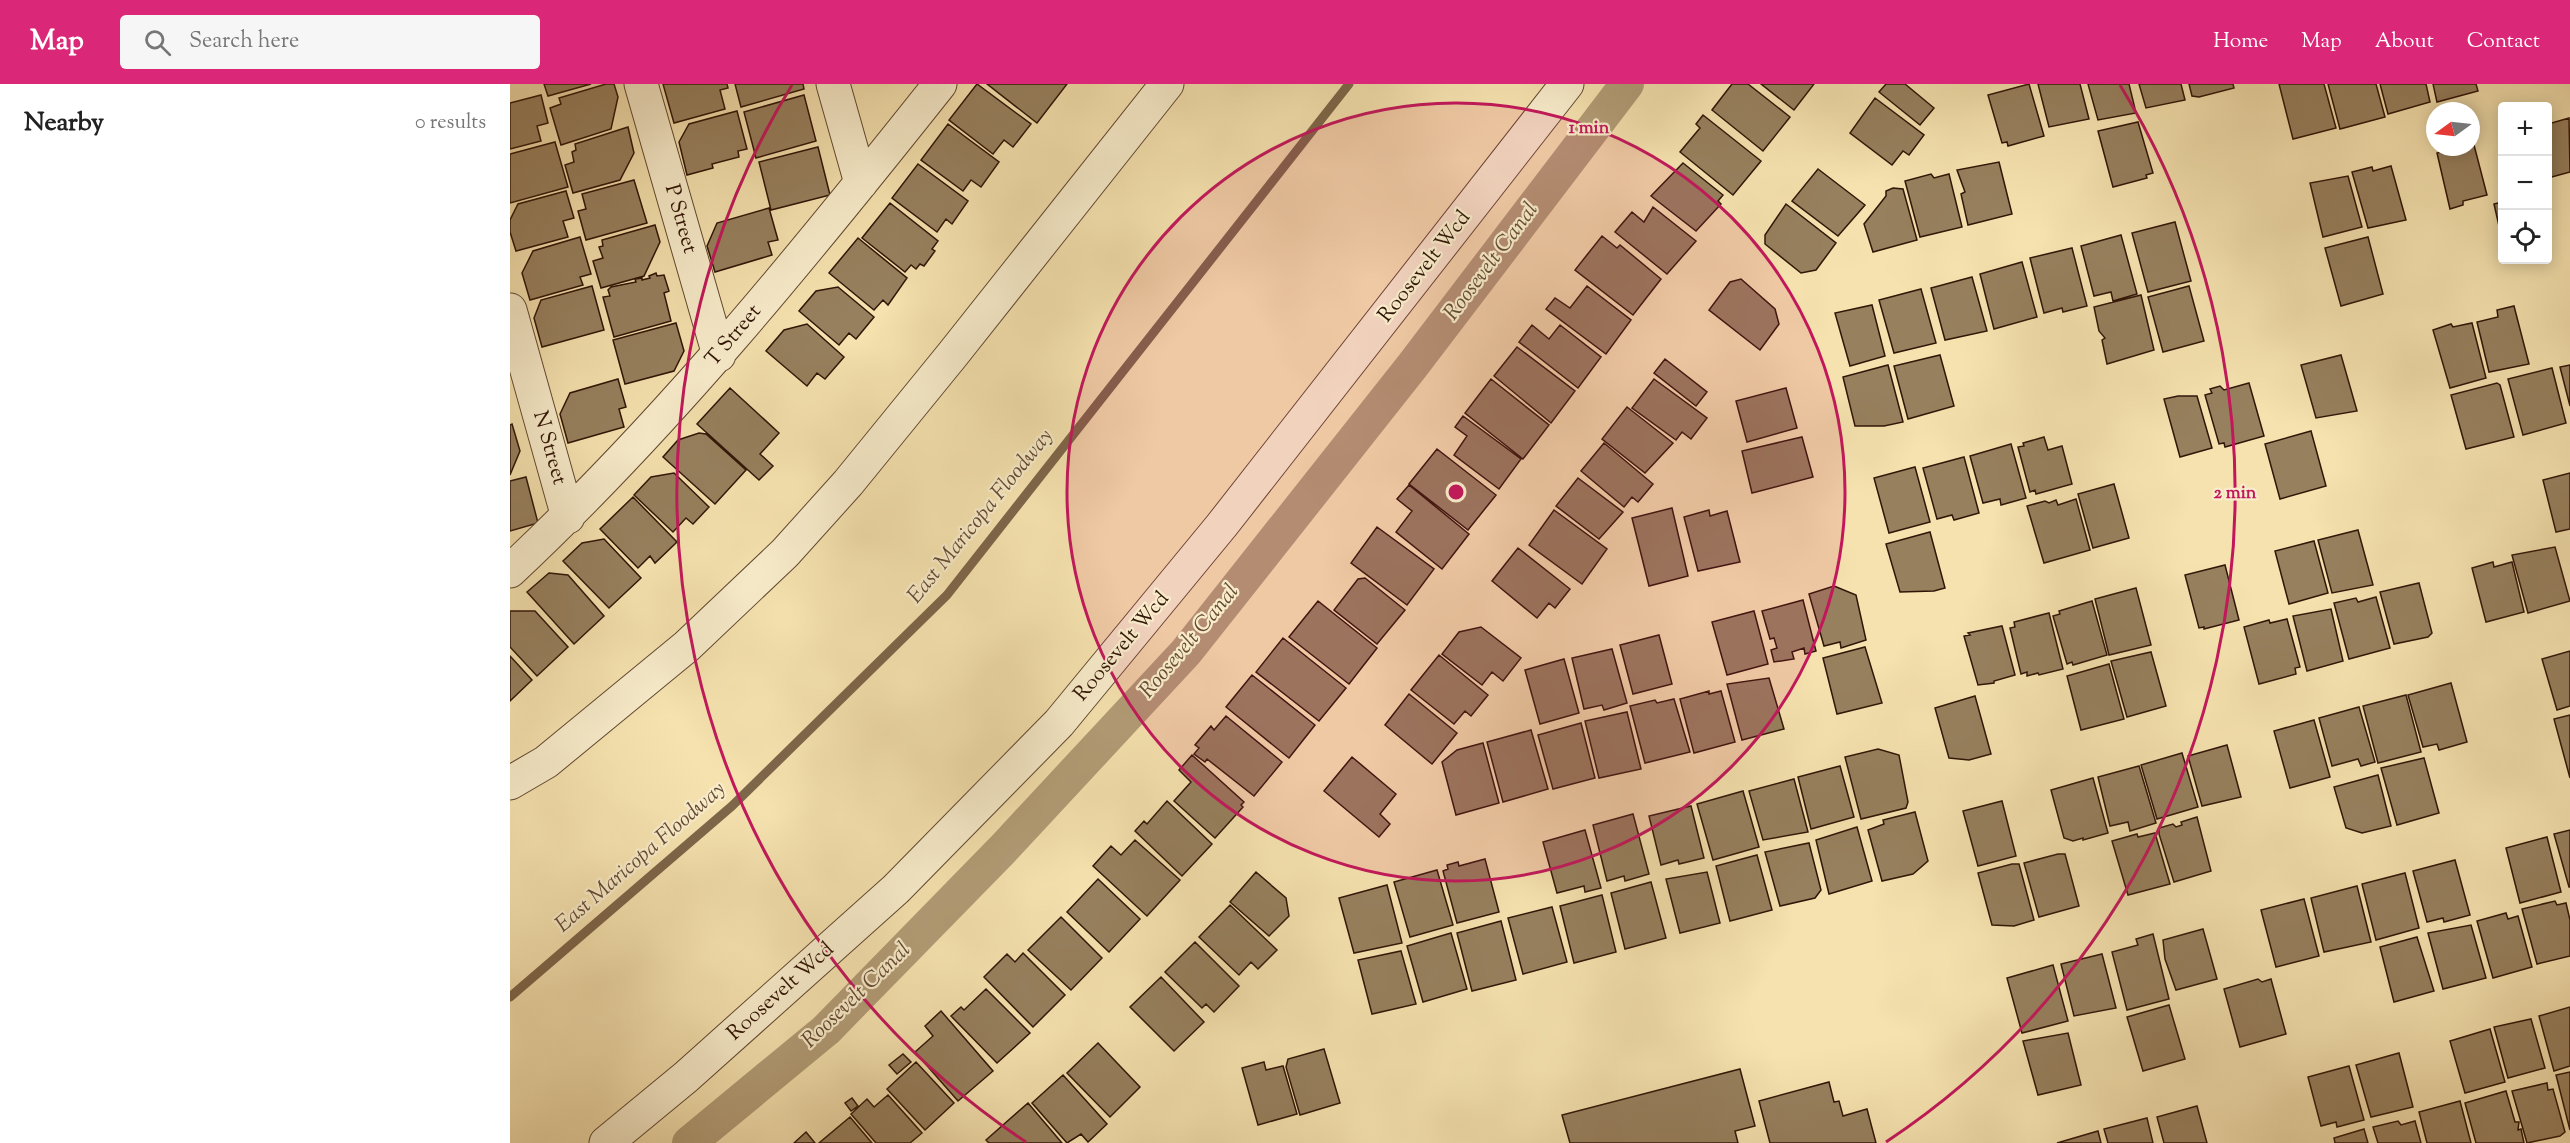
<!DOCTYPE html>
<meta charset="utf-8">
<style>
body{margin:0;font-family:"Sorts Mill Goudy",serif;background:#f6f6f6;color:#222}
.controls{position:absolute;right:18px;top:18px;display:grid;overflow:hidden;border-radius:6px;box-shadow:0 3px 15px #0003}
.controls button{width:54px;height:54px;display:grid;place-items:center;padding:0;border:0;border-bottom:2px solid #e0e0e0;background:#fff;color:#222;font:30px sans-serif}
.compass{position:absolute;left:1916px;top:18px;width:54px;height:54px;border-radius:50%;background:#fff;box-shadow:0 3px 15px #0003;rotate:255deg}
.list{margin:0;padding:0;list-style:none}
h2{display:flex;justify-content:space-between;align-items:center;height:78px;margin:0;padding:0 24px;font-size:26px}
h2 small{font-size:20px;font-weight:400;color:#767676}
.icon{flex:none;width:33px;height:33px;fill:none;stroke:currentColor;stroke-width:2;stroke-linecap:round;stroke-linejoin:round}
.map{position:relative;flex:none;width:2060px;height:1059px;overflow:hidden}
header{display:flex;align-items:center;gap:36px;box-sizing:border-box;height:84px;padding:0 30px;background:#db2777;color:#fff}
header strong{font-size:28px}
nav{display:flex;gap:33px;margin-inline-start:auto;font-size:21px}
.search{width:420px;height:54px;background:#f6f6f6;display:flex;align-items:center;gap:15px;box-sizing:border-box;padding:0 21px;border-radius:6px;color:#767676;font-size:22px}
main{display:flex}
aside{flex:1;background:#fff}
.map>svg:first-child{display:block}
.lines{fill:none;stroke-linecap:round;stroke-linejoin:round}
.stream{stroke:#7e664a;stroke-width:9}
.canal{stroke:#b29c76;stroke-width:34}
.building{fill:#97805e;stroke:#311507;stroke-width:1.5}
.minor-casing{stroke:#624831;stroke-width:35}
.minor{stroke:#f8eccb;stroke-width:33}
.ring{fill:none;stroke:#c2185b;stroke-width:3}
.labels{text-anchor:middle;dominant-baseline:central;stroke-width:4.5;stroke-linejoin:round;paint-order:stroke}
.street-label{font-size:21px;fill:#311507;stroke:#f8eccb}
.water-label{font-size:22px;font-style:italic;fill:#654b33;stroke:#f8eccb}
.centre{fill:#c2185b;stroke:#f8eccb;stroke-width:3}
.ring-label{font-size:18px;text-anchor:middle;font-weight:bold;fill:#c2185b;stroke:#f8eccb;stroke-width:4.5;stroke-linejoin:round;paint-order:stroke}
</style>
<header>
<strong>Map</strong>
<div class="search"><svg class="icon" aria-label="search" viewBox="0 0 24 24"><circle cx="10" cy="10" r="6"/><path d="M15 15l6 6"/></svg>Search here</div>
<nav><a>Home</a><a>Map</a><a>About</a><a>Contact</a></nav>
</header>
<main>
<aside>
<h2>Nearby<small>0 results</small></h2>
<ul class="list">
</ul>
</aside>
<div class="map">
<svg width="2060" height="1059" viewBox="0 0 2060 1059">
<rect width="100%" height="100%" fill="#f5e2af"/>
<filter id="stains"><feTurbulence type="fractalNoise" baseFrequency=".00333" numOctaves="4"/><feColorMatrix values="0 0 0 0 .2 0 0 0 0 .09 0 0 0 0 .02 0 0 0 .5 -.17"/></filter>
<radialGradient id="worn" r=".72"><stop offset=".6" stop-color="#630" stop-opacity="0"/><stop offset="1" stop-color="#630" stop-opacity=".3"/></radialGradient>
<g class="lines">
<path class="stream" d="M0,913L222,722L437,511L839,0"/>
<path class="canal" d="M179,1059L316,946L493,765L676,568L903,281L1117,0"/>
</g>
<path class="building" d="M34,0H81L38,12Z
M96,0H104L108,13L101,45L51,61L40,24L51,20L49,14Z
M153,0H217L218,4L210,6L215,25L164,39Z
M225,0H293L294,5L231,23Z
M467,0L521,40L503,63L494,56L483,70L439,36Z
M477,0H557L527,39Z
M1222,0H1238L1280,33L1253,67L1202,26Z
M1251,0H1304L1284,26Z
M1376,0H1395L1424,24L1410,41L1369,8Z
M1519,0L1534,52L1498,62L1497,58L1492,59L1478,11Z
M1528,0H1570L1579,35L1539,43Z
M1578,0H1619L1626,29L1588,36Z
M1629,0H1671L1675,16L1636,24Z
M1679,0H1723L1724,4L1689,13L1682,12Z
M1769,0H1814L1826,44L1783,55Z
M1818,0H1866L1875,33L1830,45Z
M1870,0H1916L1920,18L1878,30Z
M1923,0H1966L1968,7L1927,18Z
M31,11L38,39L27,42L31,57L0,65V19Z
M294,11L306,57L246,74L234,28Z
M1365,14L1414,51L1399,71L1393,67L1382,81L1340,49Z
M227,27L237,65L228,67L229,73L202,80L203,84L177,91L169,58L179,40Z
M1193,31L1251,77L1223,111L1170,68L1190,44L1186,40Z
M2059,34L2060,88L2038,94V40Z
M1628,38L1643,89L1636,91L1637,94L1603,103L1588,47Z
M438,40L489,78L471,103L461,96L453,107L411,76Z
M118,43L124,69L110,96L63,109L55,81L64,78L62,68L66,66L65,60Z
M45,58L58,103L0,119V70Z
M1961,61H1964L1977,111L1953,117V121L1940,125L1927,69Z
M308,63L320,111L261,126L249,78Z
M1489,78L1502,130L1458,141L1451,110L1455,108L1447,86Z
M1173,79L1213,111L1208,117L1211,120L1186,147L1141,112Z
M408,80L458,117L442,140L436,135L427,148L382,114Z
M1881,82L1896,136L1858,144L1842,88L1862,83L1863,87Z
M1308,85L1355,121L1328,152L1282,117Z
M1421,90L1424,94L1439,90L1452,143L1410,153L1395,97Z
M1838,92L1852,143L1813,153L1800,99Z
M124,96L137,139L76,156L68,127L76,125L72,110Z
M1383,104L1393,105L1407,156L1363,168L1354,140L1376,112V107Z
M56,107L64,134L53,137L58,153L6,167L0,148V136L8,120Z
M1992,118V155L1984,120Z
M380,119L428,157L422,165L425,167L414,182L410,180L406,185L401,181L395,188L352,154Z
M1276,120L1326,159L1306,186L1291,189L1255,160V151Z
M1143,123L1186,157L1157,190L1105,148L1122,128L1134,138Z
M259,124L268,156L258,158L262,171L205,188L197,162L207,139Z
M1665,138L1681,197L1638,208L1622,149Z
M145,141L150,158L134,192L91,204L83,177L93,174L89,163L93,162L92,156Z
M1611,151L1627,210L1603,217L1601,208L1584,212L1571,162Z
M1092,152L1107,164L1110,161L1151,195L1123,231L1065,186Z
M70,153L81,190L70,193L73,201L20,216L12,189L23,167Z
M1858,153L1873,210L1831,222L1815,164Z
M348,154L397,194L378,221L373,216L364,226L319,189Z
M1562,164L1577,222L1553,228L1552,224L1534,229L1520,174Z
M1512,178L1527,233L1484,245L1470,190Z
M146,189L147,192L154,191L159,207L154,209L161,237L104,253L93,213L100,212L98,206L101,203L126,198L125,195L132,194V196L140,194L139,192Z
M1462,193L1477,247L1435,256L1421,204Z
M1231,195L1265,225L1269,240L1250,266L1199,226L1220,198Z
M82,202L94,246L32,263L24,234L31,216Z
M1077,202L1121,236L1096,270L1036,225L1045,214L1060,224Z
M1679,202L1694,257L1653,268L1638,213Z
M328,203L364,233L346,255L339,249L329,261L289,227L306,207Z
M1411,205L1426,259L1384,269L1369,216Z
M1631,211L1644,266L1597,280L1592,256L1595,254L1589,247L1584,223Z
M1362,221L1375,272L1340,282L1325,229Z
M2004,222L2019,280L1979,288L1967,238L1988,233L1987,226Z
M166,239L174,267L164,287L115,300L103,256Z
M1962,239L1976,294L1940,304L1923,246L1941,240L1943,243Z
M297,240L334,273L315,295L307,289L297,302L256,267L274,246Z
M1022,241L1039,255L1050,241L1091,273L1068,304L1009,258Z
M1007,263L1065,307L1041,339L984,292Z
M1430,271L1444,322L1398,335L1384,282Z
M1831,271L1847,327L1806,334L1791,281Z
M1155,275L1197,308L1186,322L1144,289Z
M1378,281L1393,338L1374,342H1345L1333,293Z
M2060,281V322L2050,283Z
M2042,284L2056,339L2013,351L1998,295Z
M108,295L116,323L109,325L114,343L58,359L50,330L60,309Z
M981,295L1039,341L1013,375L955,329Z
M1144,295L1197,334L1181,355L1172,348L1166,356L1122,324Z
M1739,299L1754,352L1715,363L1714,359L1709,360L1695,311L1702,309L1700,305L1710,302L1714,306Z
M1987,299L1990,301L2004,353L1956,365L1941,311Z
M220,304L269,349L250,370L263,382L249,396L187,340Z
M1276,304L1287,344L1237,358L1226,317Z
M1668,312H1687L1702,364L1670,373L1654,315Z
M1117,323L1163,359L1135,389L1092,355Z
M953,332L1011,375L989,405L944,371L957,352L945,343Z
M2,340L10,367L0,391V341Z
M1801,347L1816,402L1770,415L1755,360Z
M189,349L196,350L236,386L205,420L153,373L168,356Z
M1292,353L1303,393L1242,409L1232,367Z
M1534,353L1538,366L1552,362L1562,400L1526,410L1525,406L1520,408L1508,363L1514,362L1513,359Z
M1094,359L1143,400L1128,418L1122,413L1114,423L1071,387Z
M1501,360L1516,414L1491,421L1490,415L1473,419L1460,372Z
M927,365L986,411L958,446L899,400Z
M1454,373L1469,429L1444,436L1442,431L1427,435L1413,384Z
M1405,383L1420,438L1379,449L1364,394Z
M164,389L199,423L183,440L176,434L163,448L124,411L141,393Z
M2060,389V445L2046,448L2033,396Z
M16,393L28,439L0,447V397Z
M1068,394L1113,428L1089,455L1046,422Z
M1604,400L1619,454L1583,464L1568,410Z
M899,401L959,450L932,485L886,448L902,427L887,415Z
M123,413L167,458L145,479L140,472L128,484L90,445Z
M1566,415L1580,466L1534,479L1517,422L1535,417L1539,419L1546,416L1548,421Z
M1162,424L1178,492L1139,502L1122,434Z
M1044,426L1097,465L1072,500L1019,461Z
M1199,426L1200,432L1217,427L1230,478L1188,487L1174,433Z
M867,443L924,485L897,521L841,479Z
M1848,446L1863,501L1822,509L1808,456Z
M1420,448L1435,504L1424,507L1390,508L1376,460Z
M94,455L131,494L99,524L53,477L72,459Z
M1804,457L1818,509L1779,520L1765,467Z
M2045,463L2060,517L2018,529L2002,471Z
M1008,464L1060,505L1045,524L1039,519L1027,534L982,497Z
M1983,478L1984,483L2002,478L2014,528L1976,538L1962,484Z
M1715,481L1729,536L1694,545V543L1689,544L1675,491Z
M39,489L58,491L94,532L64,560L17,508Z
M855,494L895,526L867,560L824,526L848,495Z
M1909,499L1922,549L1918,553L1884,560L1870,508Z
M1324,502L1346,511L1356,556L1331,564L1330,558L1314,562L1299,510Z
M1626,504L1641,561L1599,571L1585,515Z
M1866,513L1880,564L1839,575L1824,519L1846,514L1848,518Z
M1293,516L1306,567L1295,570L1294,564L1282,568L1284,575L1264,578L1261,566L1267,564L1264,554L1260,555L1252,527Z
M808,517L867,564L839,600L779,553Z
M1582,517L1597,571L1563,581L1562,578L1557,580L1543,532L1550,530L1549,527Z
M1821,525L1833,577L1797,587L1783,532Z
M0,527H25L58,563L27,592L0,563Z
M1244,527L1258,580L1217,591L1202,538Z
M1539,529L1553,585L1529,591L1528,589L1517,592V588L1511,590L1500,544L1505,543L1504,538Z
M1777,535L1790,583L1785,584L1786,590L1749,600L1734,543L1759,536L1760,539Z
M1492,542L1505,591L1484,597V599L1468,601L1454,552L1460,551L1458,549Z
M971,543L1011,574L993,597L982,588L972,601L932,570L949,548Z
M1149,551L1162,600L1123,610L1110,561Z
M773,554L836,604L809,637L746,588Z
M1355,563L1372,619L1327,630L1313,574Z
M1102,565L1117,619L1094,626L1092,621L1074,625L1062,574Z
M2060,567V622L2047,626L2032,575Z
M1641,568L1656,622L1617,633L1601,577Z
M929,571L978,611L961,632L955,627L944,640L901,606Z
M0,572L22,596L0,617Z
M1054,575L1069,629L1030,640L1015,586Z
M1599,580L1614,635L1571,646L1557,592Z
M742,591L805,641L779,674L716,623Z
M1259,594L1274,645L1232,656L1217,600Z
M1941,599L1957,658L1929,666L1927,660L1913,663L1898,611Z
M1199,607V610L1211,607L1225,658L1184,669L1170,615Z
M899,610L947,649L922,680L875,641Z
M1896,611L1911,668L1868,679L1853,622Z
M1465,612L1481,670L1459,676L1439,674L1425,624Z
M1164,615L1180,668L1135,679L1120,622L1145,616L1147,619Z
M1849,623L1865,678L1851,682L1848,675L1822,682L1809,634Z
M1117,628L1131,685L1089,694L1075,637Z
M2060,631V694L2044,635Z
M716,632L772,678L744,712L697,675L695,678L684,670L689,664L685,661L701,642L704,646Z
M1804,636L1820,693L1780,704L1764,647Z
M1071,639L1085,694L1043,705L1028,651Z
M1021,646L1038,705L993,718L977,658Z
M973,659L989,719L946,731L932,678L947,666Z
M1717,661L1731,713L1692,722L1678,672Z
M1368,665L1389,671L1398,718L1396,724L1351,735L1335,673Z
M1672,669L1688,723L1647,735L1631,681Z
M682,671L734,718L731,721L733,723L705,754L664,717L681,698L669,686Z
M842,673L886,710L870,730L880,740L869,753L814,707Z
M1914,674L1929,729L1887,741L1871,684Z
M1330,682L1344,733L1301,745L1288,693Z
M1629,682L1646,739L1620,747L1618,738L1600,742L1588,693Z
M1868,691L1881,742L1852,749L1836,744L1824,703Z
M1583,694L1598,749L1573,756V754L1563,757L1554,754L1541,706Z
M1284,695L1298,748L1253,756L1239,707Z
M1233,707L1249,763L1203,776L1187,720Z
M657,717L702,760L672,792L625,747L634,737L637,740Z
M1492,717L1506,772L1468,782L1453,727Z
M1181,722L1194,774L1169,780L1168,776L1151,781L1139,732Z
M1405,728L1418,777L1403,790L1372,797L1358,746L1374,740L1373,736Z
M1123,730L1139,790L1115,797L1114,792L1097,797L1083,741Z
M1687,733L1701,787L1664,798L1649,750V744L1663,740L1666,743L1672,741L1671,738Z
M1347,743L1362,797L1319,810L1306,756Z
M1075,746L1091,804L1075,808L1074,802L1047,809L1033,758Z
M2060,746V803H2059L2044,750Z
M1645,749L1660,800L1618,811L1602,757L1627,750L1628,753Z
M2037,753L2051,808L2010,819L1996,764Z
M625,756L670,796L637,832L583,782L601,762L611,771Z
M1299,759L1311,806L1305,814L1270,822L1255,768Z
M1548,770H1555L1569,822L1529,833L1514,779Z
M1247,771L1262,826L1220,837L1206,782Z
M975,775L989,828L947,839L933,787L938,785L937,781L948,778L949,782Z
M1945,776L1960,831L1934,838L1933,834L1917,838L1903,787Z
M1502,780H1509L1524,836L1504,842L1482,841L1468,789Z
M927,786L943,841L900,853L884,798Z
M746,788L776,814L779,832L759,852L720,818Z
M1197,788L1210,839L1170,849L1156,795Z
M1895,789L1909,844L1866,856L1852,800Z
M588,795L630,835L599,868L557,828Z
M1141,798L1156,854L1115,865L1101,809Z
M877,801L892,859L844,869L829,814Z
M1847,802L1861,858L1814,868L1801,814Z
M1092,811L1106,868L1064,879L1050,822Z
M1794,815L1809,872L1766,883L1751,826Z
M2045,817L2047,821L2056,819L2060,836V872L2027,880L2012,825Z
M720,821L767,866L748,885L741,878L729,891L689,853Z
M1042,823L1057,878L1013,890L998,834Z
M1996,829L1998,835L2008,832L2022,883L1983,894L1967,837Z
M551,833L592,874L561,906L518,866Z
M991,837L1006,896L962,907L947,849Z
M1961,841L1976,894L1933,905L1918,849Z
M1693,845L1707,895L1666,906L1655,875L1653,856Z
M941,849L957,905L913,918L897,862Z
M1643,850L1659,915L1617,926L1602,868L1628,861L1626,855Z
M1907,853L1924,907L1884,918L1870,863Z
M685,858L729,902L704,928L696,920L692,924L655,888Z
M891,867L906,920L862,930L848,876Z
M513,869L555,911L523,943L474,893L497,870L505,878Z
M1592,870L1606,924L1564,932L1551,880Z
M1543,881L1558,937L1512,949L1497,894Z
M651,893L694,938L664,967L620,923Z
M1748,895L1752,898L1761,895L1776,950L1730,963L1714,905Z
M476,905L520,949L487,979L441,932L451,923L454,926Z
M1659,921L1675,975L1633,987L1617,933Z
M2060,923V982L2044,987L2029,932Z
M431,927L483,987L448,1017L405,968L423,952L415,942Z
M2021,935L2035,984L1998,994L1984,943Z
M1980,945L1995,998L1955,1009L1940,957Z
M1558,949L1571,1001L1528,1011L1513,957Z
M588,959L630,1003L600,1033L557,989Z
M814,965L830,1019L790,1031L776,983L778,975Z
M1889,969L1903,1023L1861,1033L1846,981Z
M393,970L401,978L387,990L379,981Z
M406,978L444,1019L415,1046L377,1005Z
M754,978L756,986L773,982L787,1030L748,1041L732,984Z
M1839,982L1854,1036L1827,1043L1826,1038L1811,1042L1798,993Z
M1230,985L1245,1042L1225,1047L1228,1059H1060L1052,1031Z
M2060,988V1046L2046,991Z
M553,991L597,1040L578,1058L571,1050L557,1059L522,1019Z
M1319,998L1324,1018L1329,1017L1333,1032L1357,1025L1366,1059H1260L1249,1017Z
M2037,999L2038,1006L2043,1005L2055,1048L2050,1052L2017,1059L2002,1007Z
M1996,1007L2005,1038H2009L2008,1046L2011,1045L2014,1059H1966L1955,1019Z
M378,1011L412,1049L400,1059H366L341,1030L357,1015L364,1023Z
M342,1014L348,1022L341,1027L335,1019Z
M1950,1017L1961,1059H1917L1909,1028Z
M518,1019L552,1059H479L476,1056Z
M1687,1022L1697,1059H1654L1647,1033Z
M340,1033L362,1059H309Z
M1637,1034L1643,1059H1598L1594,1045Z
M1888,1037L1891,1041L1905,1037L1911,1059H1868L1863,1043Z
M1854,1045L1858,1059H1825L1824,1054Z
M1588,1047L1591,1059H1547Z
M296,1048L305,1059H284Z"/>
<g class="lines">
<g class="minor-casing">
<path id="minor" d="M131,0L209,271
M323,0L351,99
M0,226L58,433
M0,487C158,339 295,170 430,0
M0,699L36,678L177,562L275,469L338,399L443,270L657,0
M96,1059L176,993L386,805L549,639L712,441L1057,0"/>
</g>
<use href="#minor" class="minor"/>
</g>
<circle cx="946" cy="408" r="389" fill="#c2185b" fill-opacity=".12"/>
<g class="ring">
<circle cx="946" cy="408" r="389"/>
<path d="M516 1058A779 779 0 0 1 282 1M1610 1A779 779 0 0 1 1376 1058"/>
</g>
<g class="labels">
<g class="street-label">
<text transform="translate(170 135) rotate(74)">P Street</text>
<text transform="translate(915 183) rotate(-52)">Roosevelt Wcd</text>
<text transform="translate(224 252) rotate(-50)">T Street</text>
<text transform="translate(39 364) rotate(74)">N Street</text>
<text transform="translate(612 563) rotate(-50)">Roosevelt Wcd</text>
<text transform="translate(271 908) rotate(-42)">Roosevelt Wcd</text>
</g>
<g class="water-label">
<text transform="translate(982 178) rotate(-53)">Roosevelt Canal</text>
<text transform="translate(471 433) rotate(-51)">East Maricopa Floodway</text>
<text transform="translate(680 558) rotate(-50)">Roosevelt Canal</text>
<text transform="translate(131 774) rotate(-41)">East Maricopa Floodway</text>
<text transform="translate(347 912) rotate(-44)">Roosevelt Canal</text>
</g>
</g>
<circle cx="946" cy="408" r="9" class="centre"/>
<g class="ring-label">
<text x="1079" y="49">1 min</text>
<text x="1725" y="414">2 min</text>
</g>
<rect width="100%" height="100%" filter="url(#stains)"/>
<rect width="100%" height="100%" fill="url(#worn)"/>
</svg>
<div class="controls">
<button>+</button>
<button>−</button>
<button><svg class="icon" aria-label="locate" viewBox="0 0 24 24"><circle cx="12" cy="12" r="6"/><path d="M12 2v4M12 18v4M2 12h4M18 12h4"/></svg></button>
</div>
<svg class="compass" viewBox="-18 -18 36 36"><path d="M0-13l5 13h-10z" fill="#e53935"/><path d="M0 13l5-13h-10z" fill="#767676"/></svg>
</div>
</main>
